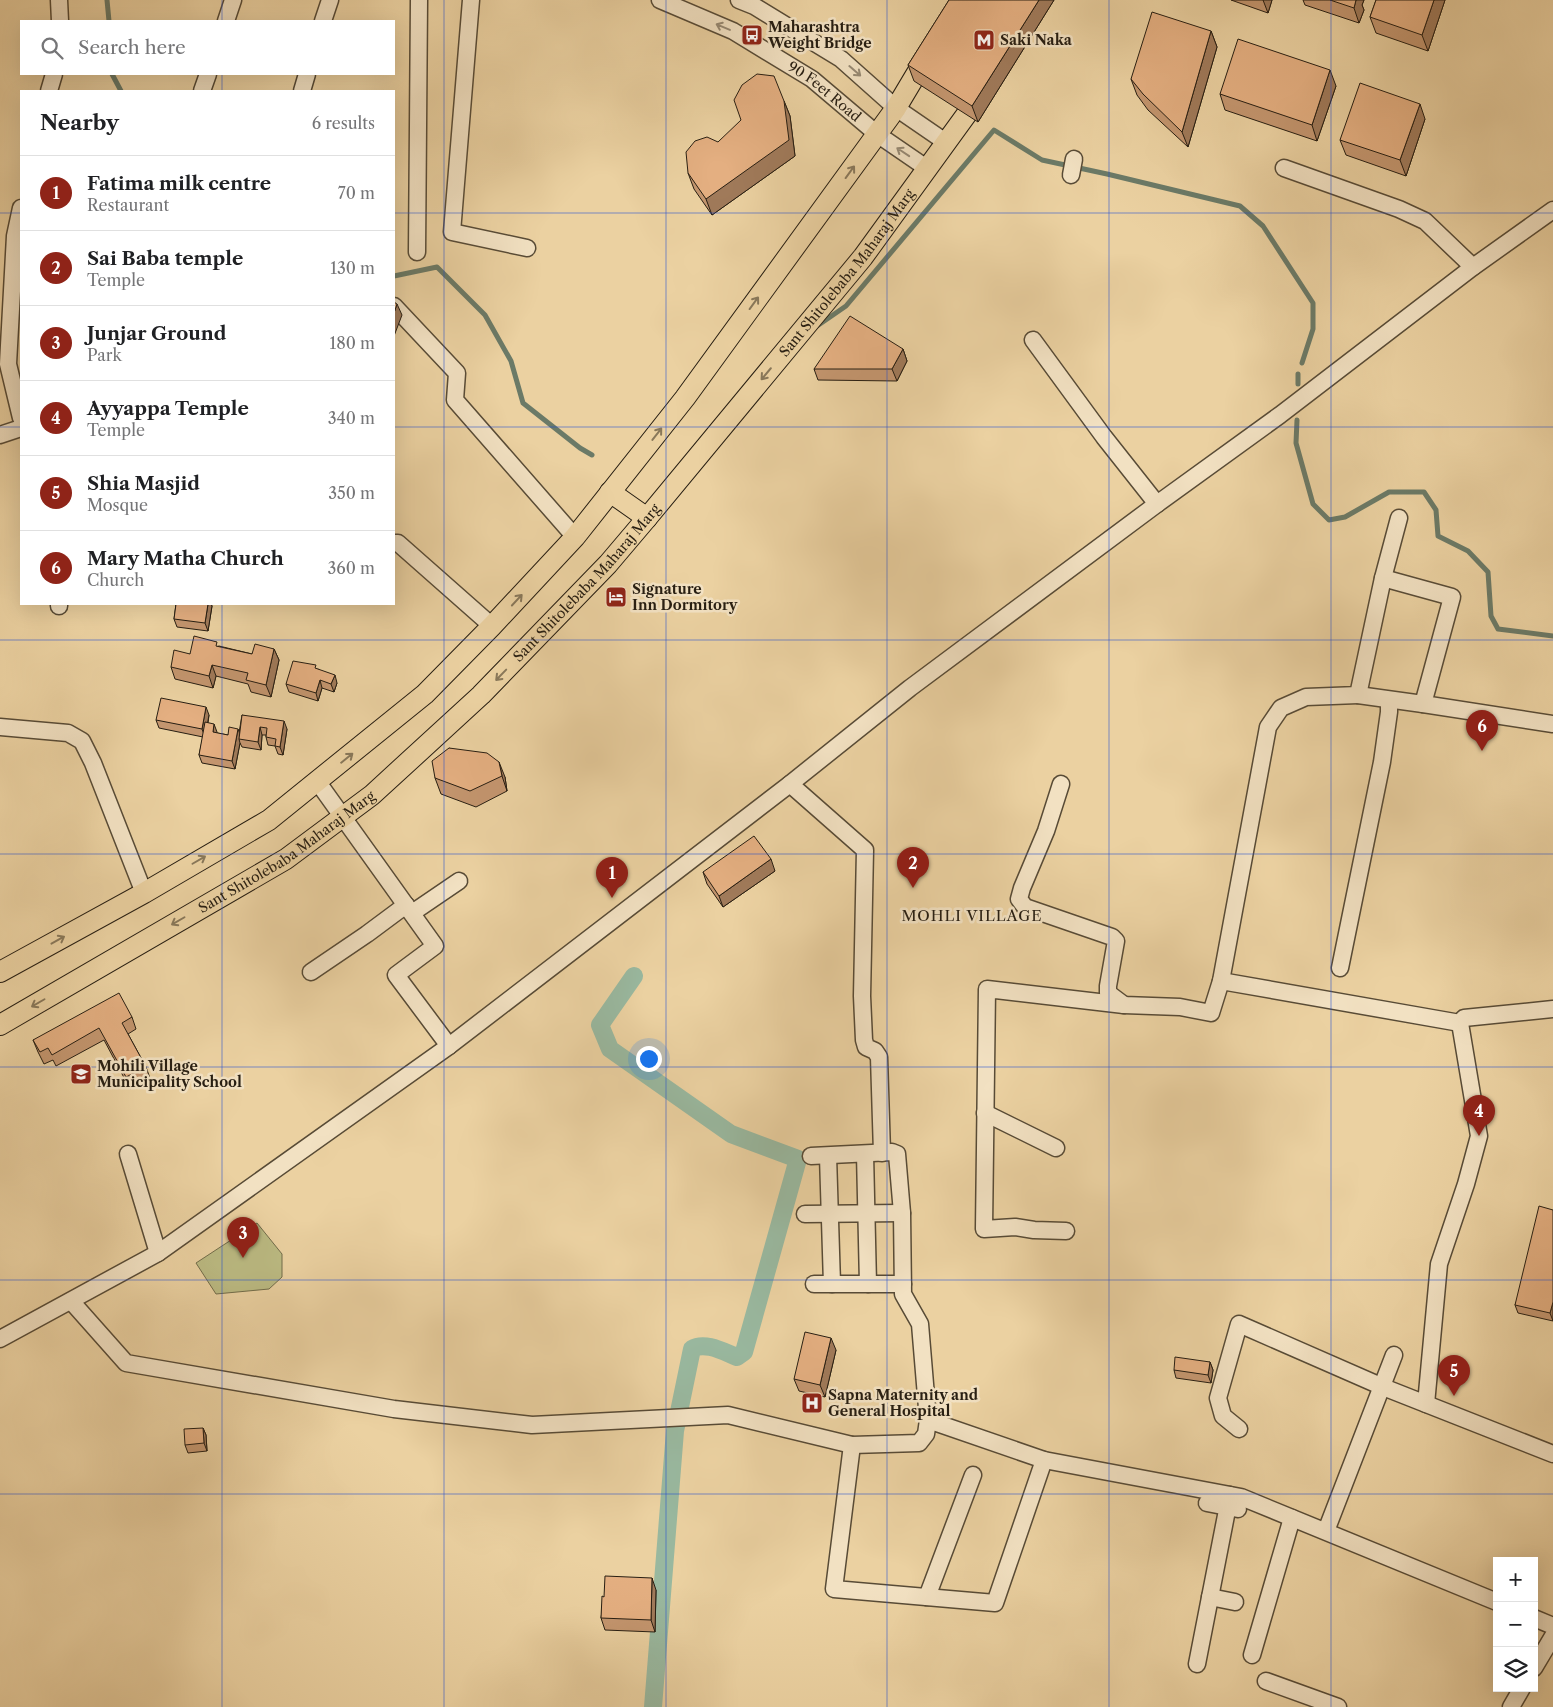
<!DOCTYPE html>
<meta charset="utf-8">
<style>
body{margin:0;font-family:"Libre Caslon Text",serif;background:#f2f2f2;color:#202124}
.controls{position:absolute;right:15px;bottom:15px;display:grid;overflow:hidden;border-radius:0px;box-shadow:0 5px 20px #0002}
.controls button{width:45px;height:45px;display:grid;place-items:center;padding:0;border:0;border-bottom:1px solid #e0e0e0;background:#fff;color:#202124;font:25px sans-serif}
.you{position:absolute;left:648px;top:1058px;width:18px;height:18px;margin:-12px;border:4px solid #fff;border-radius:50%;background:#1a73e8;box-shadow:0 0 0 8px #1a73e833}
.badge{display:grid;place-items:center;width:32px;height:32px;border-radius:50%;background:#8f2418;color:#fff;font-size:16px;font-weight:700}
.pin{position:absolute;translate:-50% -41px;filter:drop-shadow(0 1px 2px #0008)}
.pin::after{content:'';position:absolute;top:26px;width:18px;height:15px;background:inherit;clip-path:polygon(0 0,100% 0,50% 100%)}
.list{margin:0;padding:0;list-style:none}
h2{display:flex;justify-content:space-between;align-items:center;height:65px;margin:0;padding:0 20px;font-size:21px}
h2 small{font-size:16px;font-weight:400;color:#757577}
.list li{display:grid;grid-template-columns:32px 1fr auto;gap:15px;align-items:center;box-sizing:border-box;height:75px;padding:0 20px;border-top:1px solid #e0e0e0}
.list b{display:block;font-size:19px;white-space:nowrap}
.list p{margin:0;font-size:16px;white-space:nowrap;color:#757577}
.list em{font-size:16px;font-style:normal;color:#757577}
.icon{flex:none;width:28px;height:28px;fill:none;stroke:currentColor;stroke-width:2;stroke-linecap:round;stroke-linejoin:round}
.map{position:relative;flex:none;width:1553px;height:1707px;overflow:hidden}
.search{position:absolute;background:#fff;box-shadow:0 5px 20px #0002;left:20px;top:20px;width:375px;height:55px;display:flex;align-items:center;gap:12px;box-sizing:border-box;padding:0 18px;border-radius:0px;color:#757577;font-size:19px}
.panel{position:absolute;background:#fff;box-shadow:0 5px 20px #0002;left:20px;top:90px;width:375px;height:515px;border-radius:0px}
.map>svg:first-child{display:block}
.green{fill:#bbba82;stroke:#716c4a}
.lines{fill:none;stroke-linecap:round;stroke-linejoin:round}
.stream{stroke:#6b7a67;stroke-width:5}
.canal{stroke:#99b89f;stroke-width:18}
.minor-casing{stroke:#584b36;stroke-width:19}
.major-casing{stroke:#271e12;stroke-width:22}
.minor{stroke:#f2e1c2;stroke-width:16}
.major{stroke:#ebd1a1;stroke-width:20}
.wall{fill:#c4966f;stroke:#271e12}
.shaded-wall{fill:#a07a5a;stroke:#271e12}
.building{fill:#e4af81;stroke:#271e12}
.oneway{stroke:#978973}
.oneway2{stroke:#89785a}
.grid{fill:none;stroke:#1d4ed8;stroke-width:1;stroke-opacity:0.55}
.labels{text-anchor:middle;dominant-baseline:central;stroke-width:5;stroke-linejoin:round;paint-order:stroke}
.poi-label{font-size:14px;font-weight:bold;fill:#271e12;stroke:#f2e1c2;text-anchor:start}
.street-label{font-size:14px;fill:#271e12;stroke:#f2e1c2}
.neighbourhood-label{font-size:15px;letter-spacing:1px;fill:#271e12;stroke:#f2e1c2}
</style>
<div class="map">
<svg width="1553" height="1707" viewBox="0 0 1553 1707">
<rect width="100%" height="100%" fill="#ebd1a1"/>
<filter id="stains"><feTurbulence type="fractalNoise" baseFrequency=".004" numOctaves="4"/><feColorMatrix values="0 0 0 0 .2 0 0 0 0 .09 0 0 0 0 .02 0 0 0 .5 -.17"/></filter>
<radialGradient id="worn" r=".72"><stop offset=".6" stop-color="#630" stop-opacity="0"/><stop offset="1" stop-color="#630" stop-opacity=".3"/></radialGradient>
<path class="green" d="M257,1223L282,1254V1277L269,1289L216,1294L196,1263Z"/>
<g class="lines">
<path class="stream" d="M107,0L109,21
M112,74L121,91
M394,276L437,267L485,315L511,361L523,403L580,448L592,455
M817,326L846,306L994,130L1042,160L1107,174L1240,206L1263,226L1313,303V329L1302,363
M1298,384V374
M1297,420L1296,443L1313,504L1329,520L1345,517L1389,492H1424L1436,510L1438,536L1468,551L1488,572L1491,616L1498,629L1553,636"/>
<path class="canal" d="M634,976L600,1025L610,1049L731,1134L798,1159L744,1352L737,1357C724,1352 705,1341 692,1349L675,1431L653,1707"/>
<g class="minor-casing">
<g id="minor">
<path d="M59,0L60,21"/>
<path d="M471,0L452,232L527,248"/>
<path id="s1" d="M660,0L733,31L812,79L877,134L928,169"/>
<path d="M739,0L754,6L841,59L896,108L947,143"/>
<path d="M226,21L233,0"/>
<path d="M323,21L330,0"/>
<path d="M49,91L54,74"/>
<path d="M202,91L208,74"/>
<path d="M302,91L307,74"/>
<path d="M1284,168L1399,209L1425,221L1473,267"/>
<path d="M1071,175L1074,159"/>
<path d="M21,208L15,236L8,364L21,418"/>
<path d="M417,252L419,0"/>
<path d="M394,306L457,373L455,400L575,537"/>
<path d="M1033,340L1104,437L1157,504"/>
<path d="M0,435L21,428"/>
<path d="M394,543H398L492,626"/>
<path d="M59,606V604"/>
<path d="M1358,695L1423,704L1452,597L1383,578"/>
<path d="M1423,704L1553,724"/>
<path d="M0,727L68,733L82,741L93,763L144,893"/>
<path d="M317,781L435,946L396,975L449,1046"/>
<path d="M790,784L865,850L862,996L864,1040L866,1047L875,1051L879,1057L882,1153"/>
<path d="M1061,784L1046,831L1022,888L1019,899L1025,907L1112,937L1116,941L1108,986V993L1124,1005"/>
<path d="M412,913L459,881"/>
<path d="M1340,968L1382,762L1389,712V700"/>
<path d="M311,972L367,934L406,905"/>
<path d="M1221,981L1460,1023"/>
<path d="M1460,1023L1464,1018L1553,1009"/>
<path d="M985,1113L1056,1148"/>
<path d="M128,1154L158,1253"/>
<path d="M865,1154L868,1284"/>
<path d="M811,1156L892,1152L897,1154L902,1213L903,1294L920,1324L928,1420"/>
<path d="M828,1156L832,1284"/>
<path d="M805,1214L902,1213"/>
<path d="M1066,1231L1034,1230L1015,1227L984,1229L987,989L1124,1005L1180,1007L1211,1013L1221,981L1268,727L1281,708L1306,697L1358,695L1383,578L1399,518"/>
<path d="M814,1284H903"/>
<path d="M71,1301L126,1363L394,1409L532,1425L728,1415L852,1445L919,1443L926,1434L928,1420L1044,1460L1241,1497L1497,1602"/>
<path d="M0,1339L158,1253L449,1046L790,784L910,688L1157,504L1280,415L1473,267L1553,210"/>
<path d="M1426,1404L1439,1264L1466,1184L1479,1136L1460,1023"/>
<path d="M1239,1429L1223,1416L1218,1398L1239,1324L1383,1387L1553,1454"/>
<path d="M852,1445L834,1589L995,1603L1044,1460"/>
<path d="M1207,1503L1238,1509"/>
<path d="M1326,1531L1394,1355"/>
<path d="M927,1597L973,1475"/>
<path d="M1210,1597L1235,1602"/>
<path d="M1534,1618L1553,1626"/>
<path d="M1252,1655L1292,1518"/>
<path d="M1197,1664L1230,1495"/>
<path d="M1534,1668L1553,1636"/>
<path d="M1266,1681L1338,1707"/>
<path d="M1511,1707L1522,1688"/>
</g>
</g>
<g class="major-casing">
<g id="major">
<path d="M610,492L647,518"/>
<path d="M0,972L144,893L269,820L425,694L492,626L575,537L685,398L896,108L927,56"/>
<path id="s2" d="M0,1025L286,859L372,795L481,695L608,564L647,518L863,257L982,93"/>
</g>
</g>
<use href="#minor" class="minor"/>
<use href="#major" class="major"/>
</g>
<path class="wall" d="M949,0H1054L978,122L914,81L908,65Z
M1231,0H1272L1268,13Z
M1303,0H1364L1362,5L1364,10L1359,23L1305,5Z
M1376,0H1445L1428,51L1376,33L1370,17Z
M1211,31L1217,47L1188,147L1148,110L1137,95L1131,79Z
M1336,86L1317,141L1225,110L1220,94Z
M784,101L790,116L795,156L712,215L694,189L688,173Z
M1425,119L1406,176L1346,155L1340,140Z
M903,349L907,361L897,381L818,380L814,369Z
M176,604H211L212,606L208,631L177,627L174,619Z
M219,646L252,654L274,649L279,660L271,697L251,692L248,684L216,676L213,688L175,679L171,667L190,654Z
M318,669L337,683L334,692L322,688L318,701L289,692L286,684Z
M209,715L208,723L217,733L228,735L239,733L242,715L287,729L283,755L278,754L275,746L268,745L266,737V735H262L261,750L242,747L240,743L235,769L202,763L199,755L203,737L159,728L156,720Z
M449,748L505,777L507,791L476,807L441,794L435,778Z
M775,871L723,907L707,884L703,872Z
M132,1017L136,1029L128,1034L146,1067L150,1078L130,1089L104,1040L56,1066L53,1060L44,1064L38,1052L33,1040Z
M1553,1210V1321L1518,1313L1515,1305Z
M836,1350L825,1397L799,1391L794,1379Z
M1210,1362L1213,1370L1211,1383L1176,1378L1174,1370Z
M203,1428L206,1435L207,1451L188,1453L185,1445Z
M656,1590L655,1632L605,1630L601,1618L604,1597Z"/>
<path class="shaded-wall" d="M1039,0H1054L978,122L972,106Z
M1263,0H1272L1268,13Z
M1356,0H1364L1362,5L1364,10L1359,23L1354,8Z
M1434,0H1445L1428,51L1422,35Z
M1211,31L1217,47L1188,147L1182,132Z
M1330,70L1336,86L1317,141L1312,125Z
M784,101L790,116L795,156L712,215L706,199Z
M1420,104L1425,119L1406,176L1400,160Z
M397,304L402,315L394,336V313Z
M903,349L907,361L897,381L892,369Z
M208,604H211L212,606L208,631L205,623Z
M274,649L279,660L271,697L266,685Z
M212,665L216,676L213,688L209,676Z
M335,675L337,683L334,692L331,684Z
M320,680L322,688L318,701L316,693Z
M206,707L209,715L205,737L202,729Z
M284,721L287,729L283,755L280,747Z
M214,724L217,732L216,740L213,732Z
M260,727L262,735L261,750L258,742Z
M238,729L241,737L239,739L240,743L235,769L232,761Z
M499,762L505,777L507,791L502,776Z
M771,859L775,871L723,907L719,896Z
M1553,1302V1321L1550,1313Z
M831,1338L836,1350L825,1397L820,1385Z
M1210,1362L1213,1370L1211,1383L1208,1375Z
M203,1428L206,1435L207,1451L204,1443Z
M652,1578L656,1590L655,1632L651,1620Z"/>
<path class="building" d="M949,0H1039L972,106L908,65Z
M1330,0H1356L1354,8Z
M1376,0H1434L1422,35L1370,17Z
M1152,12L1211,31L1182,132L1143,94L1131,79Z
M1238,39L1330,70L1312,125L1220,94Z
M757,74L774,76L784,101L789,140L706,199L688,173L686,152L695,141L707,137L718,142L741,120L734,100L742,85Z
M1360,83L1420,104L1400,160L1340,140Z
M394,302L397,304L394,313Z
M850,316L903,349L892,369H814Z
M176,604H208L205,623L174,619Z
M194,636L217,642L216,646L252,654L255,644L274,649L266,685L246,680L248,673L212,665L209,676L171,667L174,650L190,654Z
M293,661L316,665L315,668L335,675L331,684L320,680L316,693L286,684Z
M161,698L206,707L202,729L156,720Z
M242,715L284,721L280,747L275,746L276,739L266,737L267,728L260,727L258,742L239,739Z
M205,722L214,724L213,732L228,735L229,727L238,729L232,761L199,755Z
M449,748L487,753L499,762L502,776L470,791L435,778L432,761Z
M754,836L771,859L719,896L703,872Z
M119,993L132,1017L122,1023L146,1067L126,1077L99,1028L52,1055L48,1048L40,1052L33,1040Z
M1539,1206L1553,1210V1302L1550,1313L1515,1305Z
M805,1332L831,1338L820,1385L794,1379Z
M1175,1357L1210,1362L1208,1375L1174,1370Z
M203,1428L204,1443L185,1445L184,1429Z
M605,1576L652,1578L651,1620L601,1618L602,1596L604,1597Z"/>
<defs><path id="oneway-shaft" d="M-6 0H5M1.5-3L5.5 0L1.5 3" fill="none" stroke-width="1.6" stroke-linecap="round" stroke-linejoin="round" transform="scale(1.25)"/></defs>
<g class="oneway">
<use href="#oneway-shaft" transform="translate(723 27) rotate(-157)"/>
<use href="#oneway-shaft" transform="translate(855 71) rotate(41)"/>
<use href="#oneway-shaft" transform="translate(903 152) rotate(-146)"/>
</g>
<g class="oneway2">
<use href="#oneway-shaft" transform="translate(850 172) rotate(-54)"/>
<use href="#oneway-shaft" transform="translate(754 303) rotate(-54)"/>
<use href="#oneway-shaft" transform="translate(766 374) rotate(130)"/>
<use href="#oneway-shaft" transform="translate(657 434) rotate(-52)"/>
<use href="#oneway-shaft" transform="translate(517 600) rotate(-47)"/>
<use href="#oneway-shaft" transform="translate(501 675) rotate(134)"/>
<use href="#oneway-shaft" transform="translate(347 758) rotate(-39)"/>
<use href="#oneway-shaft" transform="translate(199 860) rotate(-30)"/>
<use href="#oneway-shaft" transform="translate(178 921) rotate(150)"/>
<use href="#oneway-shaft" transform="translate(58 940) rotate(-29)"/>
<use href="#oneway-shaft" transform="translate(38 1003) rotate(150)"/>
</g>
<path class="grid" d="M222,0V21M444,0V1707M666,0V1707M887,0V1707M1109,0V1707M1331,0V1707M222,74V91M0,213H21M394,213H1553M0,427H21M394,427H1553M222,604V1707M0,640H1553M0,854H1553M0,1067H1553M0,1280H1553M0,1494H1553"/>
<defs>
<g id="bus-square" transform="scale(1.125)"><rect x="-9" y="-9" width="18" height="18" rx="4" fill="#8f2418" stroke="#f2e1c2"/><path d="M-5-6H5V4H4V6H2V4H-2V6H-4V4H-5ZM-3.5-4V0h7V-4ZM-3.5 1.2v1.5H-2V1.2ZM2 1.2v1.5H3.5V1.2Z" fill="#fff"/></g>
<g id="metro-square" transform="scale(1.125)"><rect x="-9" y="-9" width="18" height="18" rx="4" fill="#8f2418" stroke="#f2e1c2"/><path d="M-5.5 5V-5H-3L0 0L3-5H5.5V5H3V-.5L0 4L-3-.5V5Z" fill="#fff"/></g>
<g id="hotel-square" transform="scale(1.125)"><rect x="-9" y="-9" width="18" height="18" rx="4" fill="#8f2418" stroke="#f2e1c2"/><path d="M-6-4.5h1.5V1H6V5H4.5V3h-9V5H-6ZM-4 0a1.8 1.8 0 1 1 3.6 0ZM.5 0V-2.5h3Q6-2.5 6 0Z" fill="#fff"/></g>
<g id="school-square" transform="scale(1.125)"><rect x="-9" y="-9" width="18" height="18" rx="4" fill="#8f2418" stroke="#f2e1c2"/><path d="M0-5L7-2L0 1L-7-2ZM-4 1L0 2.5L4 1V4Q0 6-4 4Z" fill="#fff"/></g>
<g id="hospital-square" transform="scale(1.125)"><rect x="-9" y="-9" width="18" height="18" rx="4" fill="#8f2418" stroke="#f2e1c2"/><path d="M-5-5h3v3.5h4V-5h3V5h-3V1.5h-4V5h-3Z" fill="#fff"/></g>
</defs>
<g fill-rule="evenodd">
<use href="#bus-square" x="752" y="35"/>
<use href="#metro-square" x="984" y="40"/>
<use href="#hotel-square" x="616" y="597"/>
<use href="#school-square" x="81" y="1074"/>
<use href="#hospital-square" x="812" y="1403"/>
</g>
<g class="labels">
<g class="poi-label">
<text x="768" y="27">Maharashtra<tspan x="768" dy="16">Weight Bridge</tspan></text>
<text x="1000" y="40">Saki Naka</text>
<text x="632" y="589">Signature<tspan x="632" dy="16">Inn Dormitory</tspan></text>
<text x="97" y="1066">Mohili Village<tspan x="97" dy="16">Municipality School</tspan></text>
<text x="828" y="1395">Sapna Maternity and<tspan x="828" dy="16">General Hospital</tspan></text>
</g>
<g class="street-label">
<text stroke="none"><textPath href="#s1" startOffset="189">90 Feet Road</textPath></text>
<text stroke="none"><textPath href="#s2" startOffset="1145">Sant Shitolebaba Maharaj Marg</textPath></text>
<text stroke="none"><textPath href="#s2" startOffset="740">Sant Shitolebaba Maharaj Marg</textPath></text>
<text stroke="none"><textPath href="#s2" startOffset="335">Sant Shitolebaba Maharaj Marg</textPath></text>
</g>
<g class="neighbourhood-label">
<text x="972" y="915">MOHLI VILLAGE</text>
</g>
</g>
<rect width="100%" height="100%" filter="url(#stains)"/>
<rect width="100%" height="100%" fill="url(#worn)"/>
</svg>
<div class="controls">
<button>+</button>
<button>−</button>
<button><svg class="icon" aria-label="layers" viewBox="0 0 24 24"><path d="M12 4l9 5-9 5-9-5zM3 14l9 5 9-5"/></svg></button>
</div>
<div class="you"></div>
<div class="pin badge" style="left:612px;top:898px">1</div>
<div class="pin badge" style="left:913px;top:888px">2</div>
<div class="pin badge" style="left:243px;top:1258px">3</div>
<div class="pin badge" style="left:1479px;top:1136px">4</div>
<div class="pin badge" style="left:1454px;top:1396px">5</div>
<div class="pin badge" style="left:1482px;top:751px">6</div>
<div class="search"><svg class="icon" aria-label="search" viewBox="0 0 24 24"><circle cx="10" cy="10" r="6"/><path d="M15 15l6 6"/></svg>Search here</div>
<section class="panel">
<h2>Nearby<small>6 results</small></h2>
<ul class="list">
<li><span class="badge">1</span><div><b>Fatima milk centre</b><p>Restaurant</p></div><em>70 m</em></li>
<li><span class="badge">2</span><div><b>Sai Baba temple</b><p>Temple</p></div><em>130 m</em></li>
<li><span class="badge">3</span><div><b>Junjar Ground</b><p>Park</p></div><em>180 m</em></li>
<li><span class="badge">4</span><div><b>Ayyappa Temple</b><p>Temple</p></div><em>340 m</em></li>
<li><span class="badge">5</span><div><b>Shia Masjid</b><p>Mosque</p></div><em>350 m</em></li>
<li><span class="badge">6</span><div><b>Mary Matha Church</b><p>Church</p></div><em>360 m</em></li>
</ul>
</section>
</div>
